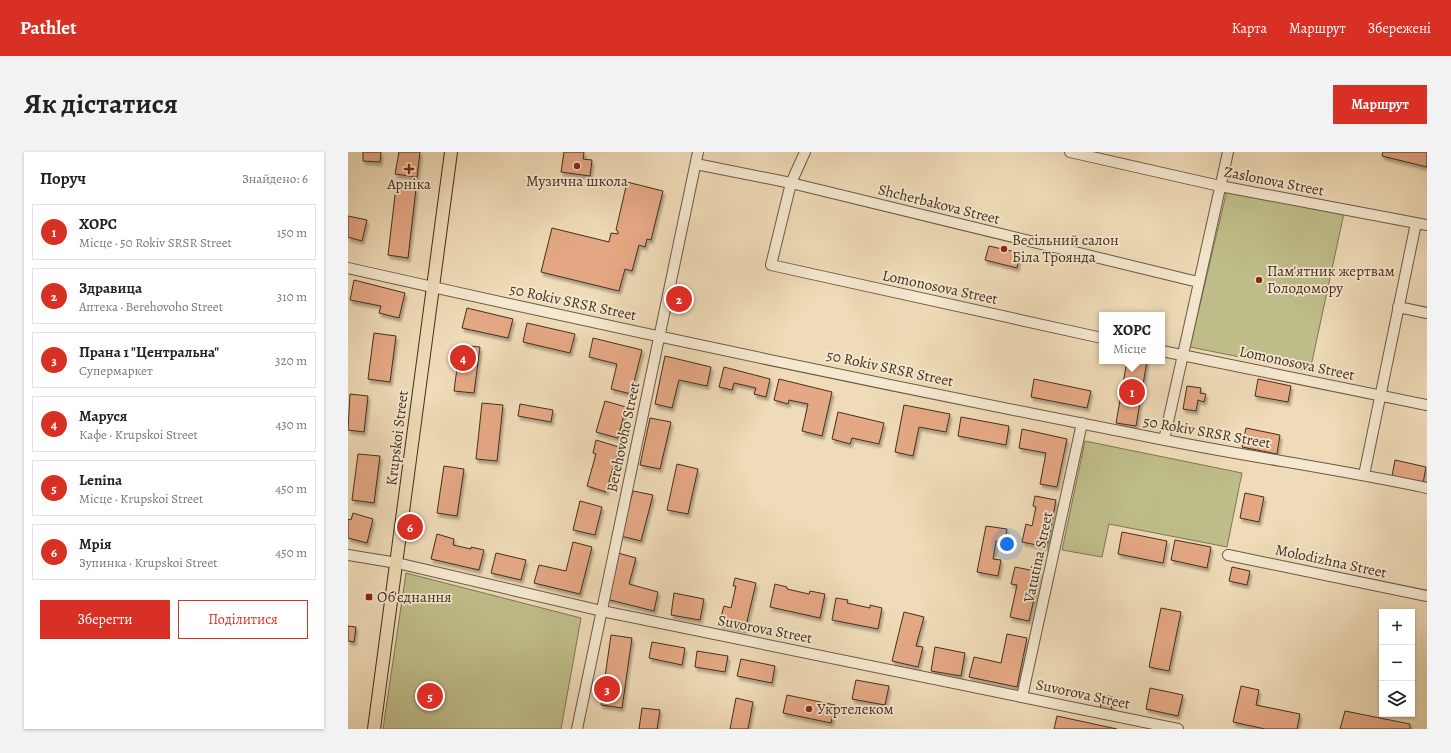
<!DOCTYPE html>
<html lang="uk">
<meta charset="utf-8">
<style>
body{margin:0;font-family:Alegreya,serif;background:#f2f2f2;color:#222}
.controls{position:absolute;right:12px;bottom:12px;display:grid;overflow:hidden;border-radius:0px;box-shadow:0 1px 3px #0004}
.controls button{width:36px;height:36px;display:grid;place-items:center;padding:0;border:0;border-bottom:1px solid #e0e0e0;background:#fff;color:#222;font:20px sans-serif}
.you{position:absolute;left:659px;top:392px;width:14px;height:14px;margin:-10px;border:3px solid #fff;border-radius:50%;background:#1a73e8;box-shadow:0 0 0 6px #1a73e833}
.badge{display:grid;place-items:center;width:26px;height:26px;border-radius:50%;background:#d93025;color:#fff;font-size:13px;font-weight:700}
.pin{position:absolute;translate:-50% -50%;border:2px solid #fff;box-shadow:0 1px 4px #0006}
.popup{position:absolute;left:751px;top:160px;width:66px;height:52px;box-sizing:border-box;display:grid;place-content:center;border-radius:0px;background:#fff;filter:drop-shadow(0 1px 3px #0005);font-size:13px;white-space:nowrap;color:#767676}
.popup b{font-size:15px;color:#222}
.popup::after{content:'';position:absolute;left:50%;top:100%;margin-left:-8px;border:8px solid transparent;border-top-color:#fff}
.list{margin:0;padding:0;list-style:none}
h2{display:flex;justify-content:space-between;align-items:center;height:52px;margin:0;padding:0 16px;font-size:17px}
h2 small{font-size:13px;font-weight:400;color:#767676}
.list li{display:grid;grid-template-columns:26px 1fr auto;gap:12px;align-items:center;box-sizing:border-box;height:56px;margin:0 8px 8px;padding:0 8px;border:1px solid #e0e0e0;border-radius:0px}
.list b{display:block;font-size:15px;white-space:nowrap}
.list p{margin:0;font-size:13px;white-space:nowrap;color:#767676}
.list em{font-size:13px;font-style:normal;color:#767676}
.actions{display:flex;gap:8px;padding:12px 16px}
.actions a{flex:1;padding:9px 0;border:1px solid #d93025;border-radius:0px;text-align:center;font-size:14px;color:#d93025}
.actions .main{background:#d93025;color:#fff}
.icon{flex:none;width:22px;height:22px;fill:none;stroke:currentColor;stroke-width:2;stroke-linecap:round;stroke-linejoin:round}
.map{position:relative;flex:none;width:1079px;height:577px;overflow:hidden;border-radius:0px}
header{display:flex;align-items:center;gap:24px;box-sizing:border-box;height:56px;padding:0 20px;background:#d93025;color:#fff}
header strong{font-size:19px}
nav{display:flex;gap:22px;margin-inline-start:auto;font-size:14px}
.intro{display:flex;align-items:center;justify-content:space-between;box-sizing:border-box;height:96px;padding:0 24px}
h1{margin:0;font-size:28px}
.button{padding:10px 18px;border-radius:0px;background:#d93025;color:#fff;font-size:14px;font-weight:700}
main{display:flex;gap:24px;padding:0 24px}
aside{flex:1;background:#fff;border-radius:0px;box-shadow:0 1px 3px #0004}
.map>svg:first-child{display:block}
.green{fill:#bfbe8a;stroke:#817654}
.building{fill:#e5a884;stroke:#432d1e;filter:url(#shadow)}
.lines{fill:none;stroke-linecap:round;stroke-linejoin:round}
.minor-casing{stroke:#6e5844;stroke-width:12}
.major-casing{stroke:#432d1e;stroke-width:14}
.minor{stroke:#f5e8d0;stroke-width:10}
.major{stroke:#efdbb7;stroke-width:12}
.poi-dot{fill:#8f2418;stroke:#f5e8d0;stroke-width:1.5}
.labels{text-anchor:middle;dominant-baseline:central;stroke-width:3.5;stroke-linejoin:round;paint-order:stroke}
.poi-label{font-size:15px;fill:#432d1e;stroke:#f5e8d0;text-anchor:start}
.street-label{font-size:15px;fill:#432d1e;stroke:#f5e8d0}
</style>
<header>
<strong>Pathlet</strong>
<nav><a>Карта</a><a>Маршрут</a><a>Збережені</a></nav>
</header>
<div class="intro"><h1>Як дістатися</h1><a class="button">Маршрут</a></div>
<main>
<aside>
<h2>Поруч<small>Знайдено: 6</small></h2>
<ul class="list">
<li><span class="badge">1</span><div><b>ХОРС</b><p>Місце · 50 Rokiv SRSR Street</p></div><em>150 m</em></li>
<li><span class="badge">2</span><div><b>Здравица</b><p>Аптека · Berehovoho Street</p></div><em>310 m</em></li>
<li><span class="badge">3</span><div><b>Прана 1 &quot;Центральна&quot;</b><p>Супермаркет</p></div><em>320 m</em></li>
<li><span class="badge">4</span><div><b>Маруся</b><p>Кафе · Krupskoi Street</p></div><em>430 m</em></li>
<li><span class="badge">5</span><div><b>Lenina</b><p>Місце · Krupskoi Street</p></div><em>450 m</em></li>
<li><span class="badge">6</span><div><b>Мрія</b><p>Зупинка · Krupskoi Street</p></div><em>450 m</em></li>
</ul>
<div class="actions"><a class="main">Зберегти</a><a>Поділитися</a></div>
</aside>
<div class="map">
<svg width="1079" height="577" viewBox="0 0 1079 577">
<defs>
<filter id="shadow"><feDropShadow dx="2" dy="3.5" stdDeviation="1" flood-color="#0004"/></filter>
</defs>
<rect width="100%" height="100%" fill="#efdbb7"/>
<filter id="stains"><feTurbulence type="fractalNoise" baseFrequency=".005" numOctaves="4"/><feColorMatrix values="0 0 0 0 .2 0 0 0 0 .09 0 0 0 0 .02 0 0 0 .5 -.17"/></filter>
<radialGradient id="worn" r=".72"><stop offset=".6" stop-color="#630" stop-opacity="0"/><stop offset="1" stop-color="#630" stop-opacity=".3"/></radialGradient>
<path class="green" d="M879,38L996,61L962,219L842,195Z
M737,289L894,321L879,395L761,372L754,405L714,398Z
M58,421L233,466L213,577H35Z"/>
<path class="building" d="M15,0H33L32,10L15,9Z
M51,0H72L69,25L47,22Z
M216,0H236L235,7L244,8L242,24L213,20Z
M1035,0H1079V15L1034,4Z
M279,30L315,39L303,88L299,87L297,95L291,93L284,119L277,117L271,139L193,120L204,76L261,90L263,81L270,82V79L268,78Z
M48,35L68,37L60,106L40,103Z
M0,64L19,68L14,89L0,85Z
M641,94L672,101L669,116L637,108Z
M6,128L57,141L51,166L31,161L33,154L2,148Z
M119,156L165,167L160,186L114,176Z
M179,171L227,182L222,201L175,190Z
M26,181L48,184L42,230L20,227Z
M245,186L294,198L283,242L263,237L269,212L241,205Z
M112,193L132,195L126,241L106,239Z
M317,204L363,215L359,234L331,228L324,256L307,252Z
M779,209H799L788,274L768,271Z
M376,215L422,227L418,245L406,242L408,236L386,231L384,238L371,235Z
M431,227L484,240L474,284L454,279L460,252L441,248L440,252L426,248Z
M686,227L743,239L739,256L683,245Z
M910,227L943,234L940,250L907,244Z
M839,234L853,236L852,241L858,242L856,250L850,248L848,259L835,257Z
M2,242L20,244L16,280L0,278Z
M257,249L278,255L270,286L248,280Z
M134,251L155,253L149,309L128,307Z
M172,252L205,258L203,270L170,264Z
M556,253L602,262L598,280L571,275L565,304L547,300Z
M490,260L536,271L531,292L504,286L502,292L484,287Z
M613,265L661,274L658,293L610,284Z
M302,266L323,270L312,317L292,313Z
M898,276L932,283L929,302L894,295Z
M674,277L719,287L709,335L692,332L698,301L671,296Z
M248,288L271,295L258,340L239,334L248,302L245,301Z
M10,302L32,304L26,351L4,348Z
M1047,308L1078,315L1075,331L1044,324Z
M329,312L350,317L340,362L319,358Z
M96,314L116,317L109,364L89,361Z
M285,339L305,343L293,389L273,384Z
M897,341L916,345L911,370L892,366Z
M687,344L708,348L699,395L674,390L678,372L684,374L688,355L685,354Z
M232,349L254,355L247,383L225,378Z
M5,361L25,367L19,391L0,386V367L3,368Z
M638,374L659,377L657,390L648,389L645,407L653,408L650,424L629,420Z
M774,380L819,389L815,411L770,402Z
M89,382L106,387L105,393L123,397V395L136,398L131,418L83,407Z
M827,388L863,395L859,416L823,408Z
M225,390L244,395L232,442L186,431L191,413L218,419Z
M148,401L178,408L173,428L143,421Z
M270,401L288,406L281,432L310,440L306,459L258,447Z
M667,415L692,420L681,469L662,465L669,433L663,432Z
M884,415L902,419L899,433L881,429Z
M387,426L408,431L397,478L371,472L376,454L383,456L388,434H385Z
M427,432L439,435V437L461,442L462,439L477,442L472,466L422,455Z
M326,441L356,447L352,468L323,463Z
M488,446L500,448L499,451L522,456V453L534,456L530,477L484,468Z
M813,456L833,460L821,519L801,515Z
M556,460L576,465L568,494L575,495L570,515L544,509Z
M0,474L8,475L6,490L0,489Z
M659,482L679,486L669,535L621,525L626,505L653,511Z
M263,483L284,486L274,556L253,553Z
M304,490L337,496L334,513L301,506Z
M587,495L617,501L613,524L583,519Z
M349,499L380,504L377,520L347,515Z
M393,507L427,514L424,531L389,524Z
M508,528L541,534L537,553L504,547Z
M893,534L911,538L908,553L952,562L949,577H917L885,570Z
M802,536L835,543L830,564L798,557Z
M439,543L487,553L483,571L435,561Z
M755,543L765,545L763,559L752,557Z
M388,546L405,550L400,577H382Z
M294,556L312,558L309,577H291Z
M997,559L1062,572V577H992Z
M709,564L769,577H706Z"/>
<g class="lines">
<g class="minor-casing">
<path id="minor" d="M457,0L443,31L423,113L754,186
M722,0L872,34L1079,73
M348,12L443,31L850,130
M0,116C270,177 541,234 812,287C901,305 991,317 1079,336
M1050,155L1079,161
M814,199L1079,253
M816,288L880,0
M1016,323L1068,71
M0,403L49,411L254,459L830,577
M880,403L1079,444
M674,545L734,271
M229,577L350,0"/>
</g>
<g class="major-casing">
<path id="major" d="M26,577L103,0"/>
</g>
<use href="#minor" class="minor"/>
<use href="#major" class="major"/>
</g>
<g class="poi-dot">
<circle cx="229" cy="14" r="4"/>
<path d="M59 11h4v4h4v4h-4v4h-4v-4h-4v-4h4z"/>
<circle cx="656" cy="97" r="4"/>
<circle cx="911" cy="128" r="4"/>
<rect x="17" y="441" width="8" height="8" rx="2"/>
<circle cx="461" cy="557" r="4"/>
</g>
<g class="labels">
<g class="poi-label">
<text x="229" y="29" text-anchor="middle">Музична школа</text>
<text x="61" y="32" text-anchor="middle">Арніка</text>
<text x="664" y="88">Весільний салон<tspan x="664" dy="17">Біла Троянда</tspan></text>
<text x="919" y="119">Пам'ятник жертвам<tspan x="919" dy="17">Голодомору</tspan></text>
<text x="29" y="445">Об'єднання</text>
<text x="469" y="557">Укртелеком</text>
</g>
<g class="street-label">
<text transform="translate(926 29) rotate(11)">Zaslonova Street</text>
<text transform="translate(591 52) rotate(14)">Shcherbakova Street</text>
<text transform="translate(592 135) rotate(12)">Lomonosova Street</text>
<text transform="translate(225 150) rotate(12)">50 Rokiv SRSR Street</text>
<text transform="translate(949 211) rotate(12)">Lomonosova Street</text>
<text transform="translate(542 216) rotate(12)">50 Rokiv SRSR Street</text>
<text transform="translate(859 280) rotate(10)">50 Rokiv SRSR Street</text>
<text transform="translate(275 285) rotate(-78)">Berehovoho Street</text>
<text transform="translate(49 286) rotate(-83)">Krupskoi Street</text>
<text transform="translate(690 405) rotate(-78)">Vatutina Street</text>
<text transform="translate(983 409) rotate(12)">Molodizhna Street</text>
<text transform="translate(417 477) rotate(11)">Suvorova Street</text>
<text transform="translate(735 542) rotate(12)">Suvorova Street</text>
</g>
</g>
<rect width="100%" height="100%" filter="url(#stains)"/>
<rect width="100%" height="100%" fill="url(#worn)"/>
</svg>
<div class="controls">
<button>+</button>
<button>−</button>
<button><svg class="icon" aria-label="layers" viewBox="0 0 24 24"><path d="M12 4l9 5-9 5-9-5zM3 14l9 5 9-5"/></svg></button>
</div>
<div class="you"></div>
<div class="pin badge" style="left:784px;top:240px">1</div>
<div class="popup"><b>ХОРС</b>Місце</div>
<div class="pin badge" style="left:331px;top:147px">2</div>
<div class="pin badge" style="left:259px;top:537px">3</div>
<div class="pin badge" style="left:115px;top:206px">4</div>
<div class="pin badge" style="left:82px;top:544px">5</div>
<div class="pin badge" style="left:62px;top:375px">6</div>
</div>
</main>
